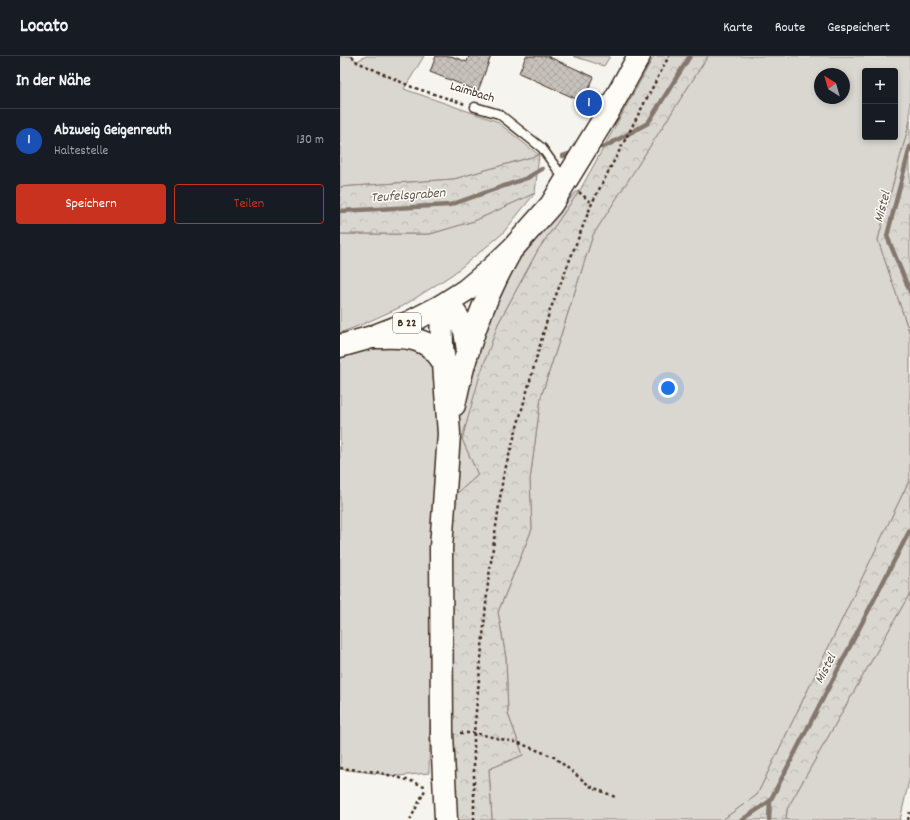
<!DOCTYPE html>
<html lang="de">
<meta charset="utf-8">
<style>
body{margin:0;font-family:Dekko,sans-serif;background:#20242c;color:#f1f3f6}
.controls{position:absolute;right:12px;top:12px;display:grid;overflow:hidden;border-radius:4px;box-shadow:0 2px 6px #0003}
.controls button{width:36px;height:36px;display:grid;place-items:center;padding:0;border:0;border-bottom:1px solid #363941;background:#171b24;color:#f1f3f6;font:20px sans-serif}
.compass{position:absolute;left:474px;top:12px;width:36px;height:36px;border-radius:50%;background:#171b24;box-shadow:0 2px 6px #0003;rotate:323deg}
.you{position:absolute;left:328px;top:332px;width:14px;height:14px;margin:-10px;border:3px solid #fff;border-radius:50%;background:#1a73e8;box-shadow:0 0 0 6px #1a73e833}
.badge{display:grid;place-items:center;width:26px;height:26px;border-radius:50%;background:#c8321e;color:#fff;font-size:13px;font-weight:700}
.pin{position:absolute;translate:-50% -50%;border:2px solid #fff;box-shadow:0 1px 4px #0006}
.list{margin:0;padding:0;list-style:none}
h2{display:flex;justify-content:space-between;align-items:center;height:52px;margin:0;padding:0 16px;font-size:17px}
h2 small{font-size:13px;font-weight:400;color:#9ea1a6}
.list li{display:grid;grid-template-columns:26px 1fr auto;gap:12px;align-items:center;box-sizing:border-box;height:64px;padding:0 16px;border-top:1px solid #363941}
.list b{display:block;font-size:15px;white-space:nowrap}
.list p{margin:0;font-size:13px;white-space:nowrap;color:#9ea1a6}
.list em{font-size:13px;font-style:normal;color:#9ea1a6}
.actions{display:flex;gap:8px;padding:12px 16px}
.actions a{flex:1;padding:9px 0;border:1px solid #c8321e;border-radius:4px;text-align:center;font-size:14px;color:#c8321e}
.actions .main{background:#c8321e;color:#fff}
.map{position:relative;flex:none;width:570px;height:764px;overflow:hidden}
header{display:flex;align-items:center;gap:24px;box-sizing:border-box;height:56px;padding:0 20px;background:#171b24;border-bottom:1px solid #363941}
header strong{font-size:19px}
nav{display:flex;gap:22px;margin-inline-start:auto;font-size:14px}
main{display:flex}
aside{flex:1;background:#171b24}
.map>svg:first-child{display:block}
.grass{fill:#dad6d0;stroke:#8a8077;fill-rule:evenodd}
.forest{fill:url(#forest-crowns);stroke:#8a8077}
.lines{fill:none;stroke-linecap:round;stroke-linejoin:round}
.stream{stroke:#84786e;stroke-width:4.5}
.building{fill:url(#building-cross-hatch);stroke:#3b2a1e}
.service-casing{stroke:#3b2a1e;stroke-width:11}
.secondary-casing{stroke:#3b2a1e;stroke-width:25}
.primary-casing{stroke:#3b2a1e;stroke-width:25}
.path{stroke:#3b2a1e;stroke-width:2.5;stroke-dasharray:3 3;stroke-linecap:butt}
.service{stroke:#fdfcf7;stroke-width:8}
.secondary{stroke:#fdfcf7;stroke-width:22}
.primary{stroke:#fdfcf7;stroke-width:22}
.labels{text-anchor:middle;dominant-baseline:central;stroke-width:3;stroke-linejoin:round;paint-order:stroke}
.shield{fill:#fdfcf7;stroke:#75695f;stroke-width:1}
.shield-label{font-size:12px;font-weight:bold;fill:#3b2a1e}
.street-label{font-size:13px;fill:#3b2a1e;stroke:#fdfcf7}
.water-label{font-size:14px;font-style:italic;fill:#65584d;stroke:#fdfcf7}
</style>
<header>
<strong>Locato</strong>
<nav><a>Karte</a><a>Route</a><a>Gespeichert</a></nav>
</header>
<main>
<aside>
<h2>In der Nähe<small></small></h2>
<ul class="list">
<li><span class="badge" style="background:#1a4fb4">1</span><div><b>Abzweig Geigenreuth</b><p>Haltestelle</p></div><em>130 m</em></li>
</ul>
<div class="actions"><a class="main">Speichern</a><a>Teilen</a></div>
</aside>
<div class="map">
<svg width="570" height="764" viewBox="0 0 570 764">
<defs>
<pattern id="forest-crowns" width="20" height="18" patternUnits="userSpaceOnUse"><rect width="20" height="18" fill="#dad6d0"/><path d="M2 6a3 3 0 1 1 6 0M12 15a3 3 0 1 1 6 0" fill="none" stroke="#bcb8b2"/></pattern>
<pattern id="building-cross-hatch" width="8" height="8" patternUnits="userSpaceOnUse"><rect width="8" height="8" fill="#c7c1bb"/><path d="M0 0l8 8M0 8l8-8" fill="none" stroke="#aca6a0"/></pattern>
</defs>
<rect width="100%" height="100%" fill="#f5f4ee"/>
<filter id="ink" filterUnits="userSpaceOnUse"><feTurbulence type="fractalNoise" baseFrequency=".025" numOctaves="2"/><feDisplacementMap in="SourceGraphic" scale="8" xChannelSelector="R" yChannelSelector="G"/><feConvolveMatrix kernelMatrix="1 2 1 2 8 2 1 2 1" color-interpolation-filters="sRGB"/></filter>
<g filter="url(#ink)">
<path class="grass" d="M0,0H10L17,5L26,0H84L64,33L156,65L199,99L114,123L0,131Z
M233,0H270L264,10Z
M368,0H570V65L538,184L570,278V423L417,739L382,764H152L149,713L183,699L168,658L166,602L158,556L192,473L190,424L201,341L253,179ZM525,15H555V81H525ZM480,18H504V42H480Z
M240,134L198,194L158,268L122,383L138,419L113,441L116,371L126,318L138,276L175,209L235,137Z
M195,137L162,178L113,218L63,250L23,268L0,277V178H90L134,165Z
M48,286L73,287L96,310L99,327L89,717L58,720L0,713V298Z
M570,537V720L560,764H446L447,753Z"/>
<path class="forest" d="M314,0H368L253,179L201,341L190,424L192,473L158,556L166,602L168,658L183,699L149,713L152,764H113L109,599L113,441L138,419L122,383L140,319L158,268L198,194L240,134Z
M570,65V278L538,184Z
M199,99L195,137L134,165L90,178H0V131L114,123Z
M570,423V537L447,753L446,764H382L417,739Z"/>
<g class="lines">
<path class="stream" d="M261,91L266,90L308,67L350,0
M570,91L547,180L570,236
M223,100L229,98
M0,155L110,149L187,122L202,113
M402,764L430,745
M429,764L430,745L570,474"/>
</g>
<path class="building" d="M96,0H111L127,6L129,0H151L138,35L90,16Z
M186,0H207L254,21L243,46L179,17Z"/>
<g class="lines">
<g class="service-casing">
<path id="service" d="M135,51L159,58L202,92L225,124"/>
</g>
<g class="secondary-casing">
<path id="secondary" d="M107,247C114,255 121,265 125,275C126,281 127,288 128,295
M101,250L102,290L104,307L109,378L101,492L102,677L106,764
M34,281C55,281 77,278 94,294C98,298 101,303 104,307
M114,349C125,296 142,245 169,198"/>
</g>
<g class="primary-casing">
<path id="primary" d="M0,290L32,281L68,267L101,250L126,234L151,213L173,192L211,149L268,56L299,0"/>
</g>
<path class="path" d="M12,0L17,6L72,31L125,48
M239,136L252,147
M120,677H134L179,687L214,701L250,730L275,741
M0,712L37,716L71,725L87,731
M70,764L86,732
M134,764V677L148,527L163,421L209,257L252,147L329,0
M568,764L570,756"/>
<use href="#service" class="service"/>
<use href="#secondary" class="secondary"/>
<use href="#primary" class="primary"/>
</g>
</g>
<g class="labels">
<rect class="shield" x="53" y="257" width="28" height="20" rx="3"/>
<g class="shield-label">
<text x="67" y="267">B 22</text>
</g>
<g class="street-label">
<text transform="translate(132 37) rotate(17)">Laimbach</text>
</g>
<g class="water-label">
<text transform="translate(68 140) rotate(-4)">Teufelsgraben</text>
<text transform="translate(543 151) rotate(-76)">Mistel</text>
<text transform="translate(486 613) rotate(-63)">Mistel</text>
</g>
</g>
</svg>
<div class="controls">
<button>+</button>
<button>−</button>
</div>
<svg class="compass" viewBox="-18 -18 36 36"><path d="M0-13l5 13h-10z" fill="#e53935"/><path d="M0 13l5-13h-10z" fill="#9ea1a6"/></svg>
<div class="you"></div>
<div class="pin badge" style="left:249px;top:47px;background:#1a4fb4">1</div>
</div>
</main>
